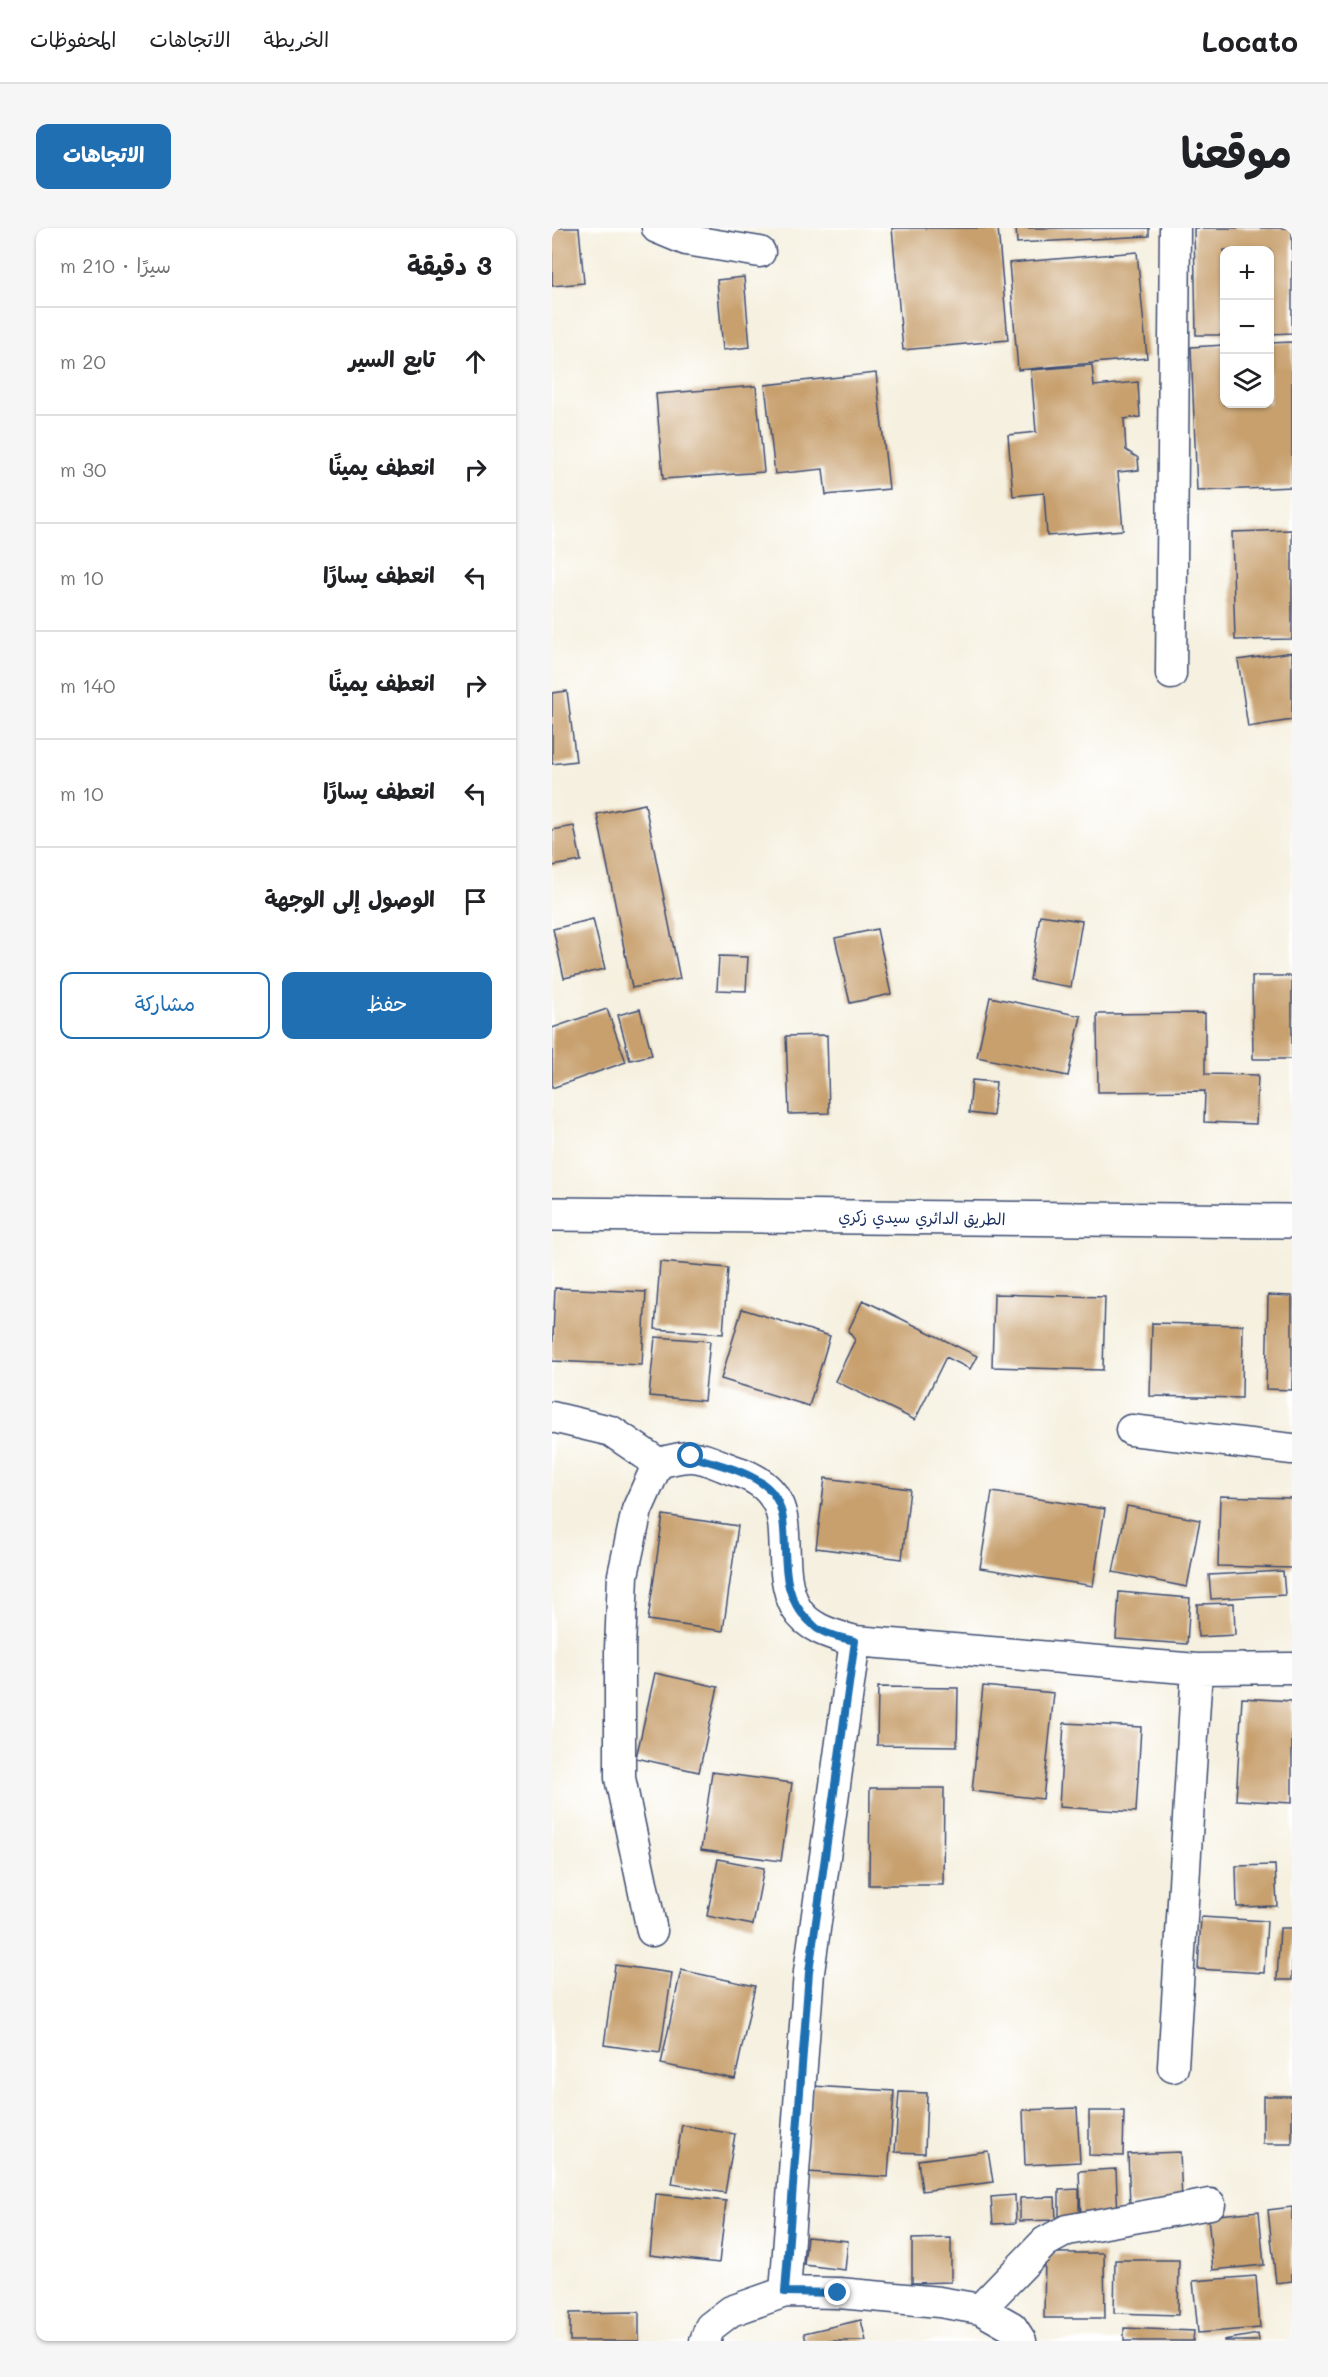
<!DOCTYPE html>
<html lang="ar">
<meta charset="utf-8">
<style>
body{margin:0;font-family:Mali,"Playpen Sans Arabic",sans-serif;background:#f6f6f6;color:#202124;direction:rtl}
.controls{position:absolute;right:18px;top:18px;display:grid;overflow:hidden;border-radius:12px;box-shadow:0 2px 4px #0004}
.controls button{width:54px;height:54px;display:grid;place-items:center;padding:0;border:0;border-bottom:2px solid #e0e0e0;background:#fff;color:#202124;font:30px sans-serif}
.stop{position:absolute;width:18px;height:18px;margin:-14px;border:4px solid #1f6fb2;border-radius:50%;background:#fff}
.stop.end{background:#1f6fb2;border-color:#fff;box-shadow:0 2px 6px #0008}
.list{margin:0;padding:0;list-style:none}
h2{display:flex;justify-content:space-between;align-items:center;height:78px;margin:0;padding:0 24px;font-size:26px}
h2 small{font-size:20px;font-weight:400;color:#757577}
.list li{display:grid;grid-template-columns:39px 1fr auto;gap:18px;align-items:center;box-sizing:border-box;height:108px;padding:0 24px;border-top:2px solid #e0e0e0}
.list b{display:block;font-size:22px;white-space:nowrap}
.list em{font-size:20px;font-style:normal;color:#757577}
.actions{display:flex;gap:12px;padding:18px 24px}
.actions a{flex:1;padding:14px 0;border:2px solid #1f6fb2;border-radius:12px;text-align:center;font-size:21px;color:#1f6fb2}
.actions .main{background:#1f6fb2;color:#fff}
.icon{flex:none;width:33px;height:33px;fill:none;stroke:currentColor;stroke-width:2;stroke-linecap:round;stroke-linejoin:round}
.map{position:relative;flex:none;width:740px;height:2113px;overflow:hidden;direction:ltr;border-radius:12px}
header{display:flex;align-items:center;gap:36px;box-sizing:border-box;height:84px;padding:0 30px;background:#fff;border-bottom:2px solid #e0e0e0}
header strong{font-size:28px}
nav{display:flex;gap:33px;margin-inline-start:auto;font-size:21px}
.intro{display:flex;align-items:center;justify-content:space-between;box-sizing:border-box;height:144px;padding:0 36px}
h1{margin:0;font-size:42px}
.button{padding:15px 27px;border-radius:12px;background:#1f6fb2;color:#fff;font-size:21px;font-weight:700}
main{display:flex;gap:36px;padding:0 36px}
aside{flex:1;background:#fff;border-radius:12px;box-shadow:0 2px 4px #0004}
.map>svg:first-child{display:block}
.building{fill:#c8a06e}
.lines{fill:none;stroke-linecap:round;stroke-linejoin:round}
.minor-casing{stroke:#3c4c71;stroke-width:33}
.tertiary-casing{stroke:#3c4c71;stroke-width:36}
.minor{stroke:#fff;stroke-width:30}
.tertiary{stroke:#fff;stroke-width:33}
.route{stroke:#1f6fb2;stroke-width:8}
.labels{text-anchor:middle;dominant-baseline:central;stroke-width:6;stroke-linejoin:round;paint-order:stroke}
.street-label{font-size:16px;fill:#1b2f5e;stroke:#fff}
</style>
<header>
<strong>Locato</strong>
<nav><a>الخريطة</a><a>الاتجاهات</a><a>المحفوظات</a></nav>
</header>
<div class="intro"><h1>موقعنا</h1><a class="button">الاتجاهات</a></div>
<main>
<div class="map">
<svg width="740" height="2113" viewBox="0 0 740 2113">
<rect width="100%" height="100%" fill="#fff"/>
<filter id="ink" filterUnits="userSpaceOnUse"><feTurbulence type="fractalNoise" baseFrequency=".0167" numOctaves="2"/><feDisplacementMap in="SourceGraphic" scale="12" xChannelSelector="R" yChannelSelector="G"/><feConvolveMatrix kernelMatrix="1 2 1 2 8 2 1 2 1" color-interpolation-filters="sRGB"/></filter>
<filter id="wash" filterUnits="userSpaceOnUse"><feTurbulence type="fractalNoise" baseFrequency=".008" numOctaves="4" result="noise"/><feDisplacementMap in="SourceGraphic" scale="24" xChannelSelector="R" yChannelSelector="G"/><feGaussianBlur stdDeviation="1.35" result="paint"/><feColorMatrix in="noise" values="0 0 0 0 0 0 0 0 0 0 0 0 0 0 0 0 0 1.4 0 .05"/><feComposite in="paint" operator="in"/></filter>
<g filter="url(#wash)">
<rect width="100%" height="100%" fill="#f5f0df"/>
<g id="blocks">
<path class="building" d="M0,0H27L32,55L0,58Z
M340,0H446L456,112L351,122Z
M464,0H597V8L465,15Z
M642,0H740V105L718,106V22H672V107H644Z
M585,24L595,130L466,142L457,35Z
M192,49L198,119L171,122L165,52Z
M740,114V259L645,263L639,119L672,117V176H718V115Z
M540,137L542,158L586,154L588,189L572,191L574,222L586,230L587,242L566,244L571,302L495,308L492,265L461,268L456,207L484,204L479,142Z
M324,145L337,261L274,267L271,241L223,246L213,157Z
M204,158L212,244L111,251L104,166Z
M740,302V411L683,412L680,304Z
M740,424V492L696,499L686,432Z
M15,463L24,533L0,536V465Z
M93,576L128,751L80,760L45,586Z
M22,598L29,633L0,638V602Z
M488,687L530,693L519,759L478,752Z
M41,691L53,741L12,750L1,701Z
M325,701L339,766L298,775L283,710Z
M167,728L196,729L194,763L165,762Z
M700,748H740V831H701Z
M438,769L529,788L516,848L425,829Z
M55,781L74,834L0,860V800Z
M88,781L100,827L78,832L66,787Z
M653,785V846L706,847L704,896L652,894L653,863L546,864L545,786Z
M275,807L277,885L237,886L234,808Z
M420,852L444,854L441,888L417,885Z
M108,1034L176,1040L171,1106L103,1101Z
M3,1060L94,1064L90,1137L0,1133Z
M442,1066L553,1069L551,1142L440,1139Z
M716,1067L740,1068V1162L714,1161Z
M311,1072L425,1128L418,1141L394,1129L363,1192L283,1153L303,1112L296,1103Z
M190,1081L278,1108L257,1178L169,1151Z
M600,1095L691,1097L690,1170L598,1168Z
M103,1109L158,1113L152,1173L97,1168Z
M273,1250L358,1261L350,1331L264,1320Z
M440,1264L553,1281L541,1358L428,1340Z
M668,1268L740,1270V1340L666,1338Z
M575,1278L648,1292L635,1359L561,1344Z
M111,1287L186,1298L171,1403L96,1392Z
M731,1343L733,1367L659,1371L657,1347Z
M567,1364L638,1370L635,1416L564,1411Z
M682,1375L683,1407L646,1409L645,1376Z
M103,1445L166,1459L147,1544L84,1530Z
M431,1458L502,1465L491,1571L420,1563Z
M326,1459L406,1460L405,1518L325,1517Z
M690,1470L740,1473V1575L684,1572Z
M512,1495L589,1499L584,1584L507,1579Z
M160,1544L240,1555L229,1633L149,1622Z
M318,1560H392L391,1657H317Z
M166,1631L212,1640L201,1697L155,1688Z
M723,1637L725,1678L685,1679L684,1638Z
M649,1689L715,1693L712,1745L646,1741Z
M728,1700H740V1752H725Z
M63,1737L120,1745L108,1825L52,1817Z
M129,1742L203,1758L183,1851L109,1836Z
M260,1858L342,1863L336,1949L255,1944Z
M347,1864L375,1865L373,1925L343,1924Z
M711,1868H740V1916H711Z
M525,1880L528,1934L473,1937L471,1882Z
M537,1883H572L571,1928L537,1927Z
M130,1897L183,1906L173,1965L120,1956Z
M436,1923L441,1954L370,1963L366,1932Z
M628,1924L630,1974L578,1977L576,1926Z
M564,1941L566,1989L529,1990L527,1943Z
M527,1961V1990L507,1991V1962Z
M104,1966L174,1973L167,2035L98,2027Z
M463,1967L464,1995L441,1996L439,1969Z
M503,1969L504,1992L468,1993V1970Z
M740,1979V2053L724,2055L716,1982Z
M707,1983L712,2037L661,2042L656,1988Z
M255,2009L296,2013L293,2042L252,2037Z
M399,2010V2054L360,2055V2011Z
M493,2025H552L553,2090H492Z
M563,2032H627L626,2087L562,2085Z
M704,2048L708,2100L646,2105L641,2053Z
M87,2084V2113H18V2085Z
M309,2092L314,2113H254L252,2105Z
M572,2100L642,2103L641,2113H572Z
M706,2106L707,2113H672V2112Z"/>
</g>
</g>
<g filter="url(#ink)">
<use href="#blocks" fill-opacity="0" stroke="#3c4c71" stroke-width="1.5"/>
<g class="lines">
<g class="minor-casing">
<path id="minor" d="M105,0L134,12L208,24
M619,446L623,0
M0,1189L59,1203L106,1235C116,1233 127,1229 138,1229C151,1228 169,1238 181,1242C260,1266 216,1327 244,1380C256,1401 282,1407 303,1413L645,1441L740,1440
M579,1202L740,1221
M100,1703L68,1550V1421L71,1347L85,1282L106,1235
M621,1839L645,1441
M233,2064L257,1744L303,1413
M428,2081L493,2014L515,2002L658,1976
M153,2113L158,2099L179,2083L233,2064L287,2065L387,2074L428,2081L460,2099L469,2113"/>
</g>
<g class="tertiary-casing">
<path id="tertiary" d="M0,986L740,993"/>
</g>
<use href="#minor" class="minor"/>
<use href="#tertiary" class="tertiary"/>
</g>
</g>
<g class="lines" filter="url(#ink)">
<path class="route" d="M139,1228C164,1236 195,1242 215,1259C250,1289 214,1354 257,1393C261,1396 264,1401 268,1402C278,1408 292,1410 303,1413L257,1744L233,2064L286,2065"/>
</g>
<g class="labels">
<g class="street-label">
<text transform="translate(370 989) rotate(1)">الطريق الدائري سيدي زكري</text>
</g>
</g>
</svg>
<div class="controls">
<button>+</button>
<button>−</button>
<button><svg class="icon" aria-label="layers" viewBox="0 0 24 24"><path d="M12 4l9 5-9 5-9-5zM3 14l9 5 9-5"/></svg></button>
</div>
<div class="stop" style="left:139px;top:1228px"></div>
<div class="stop end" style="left:286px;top:2065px"></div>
</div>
<aside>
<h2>3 دقيقة<small>سيرًا · 210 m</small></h2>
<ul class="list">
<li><svg class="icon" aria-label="ahead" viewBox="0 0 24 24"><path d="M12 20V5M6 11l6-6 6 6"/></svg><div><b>تابع السير</b></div><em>20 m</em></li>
<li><svg class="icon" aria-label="right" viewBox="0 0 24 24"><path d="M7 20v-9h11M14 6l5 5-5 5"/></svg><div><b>انعطف يمينًا</b></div><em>30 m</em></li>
<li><svg class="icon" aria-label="left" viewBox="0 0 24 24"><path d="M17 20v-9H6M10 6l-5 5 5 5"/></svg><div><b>انعطف يسارًا</b></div><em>10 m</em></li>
<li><svg class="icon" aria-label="right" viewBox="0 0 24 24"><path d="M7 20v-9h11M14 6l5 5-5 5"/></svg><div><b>انعطف يمينًا</b></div><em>140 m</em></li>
<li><svg class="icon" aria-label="left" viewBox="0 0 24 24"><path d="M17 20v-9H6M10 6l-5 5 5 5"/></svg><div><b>انعطف يسارًا</b></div><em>10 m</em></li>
<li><svg class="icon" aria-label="arrive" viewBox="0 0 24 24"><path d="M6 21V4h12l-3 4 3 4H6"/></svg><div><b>الوصول إلى الوجهة</b></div></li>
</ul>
<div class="actions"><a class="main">حفظ</a><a>مشاركة</a></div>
</aside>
</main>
